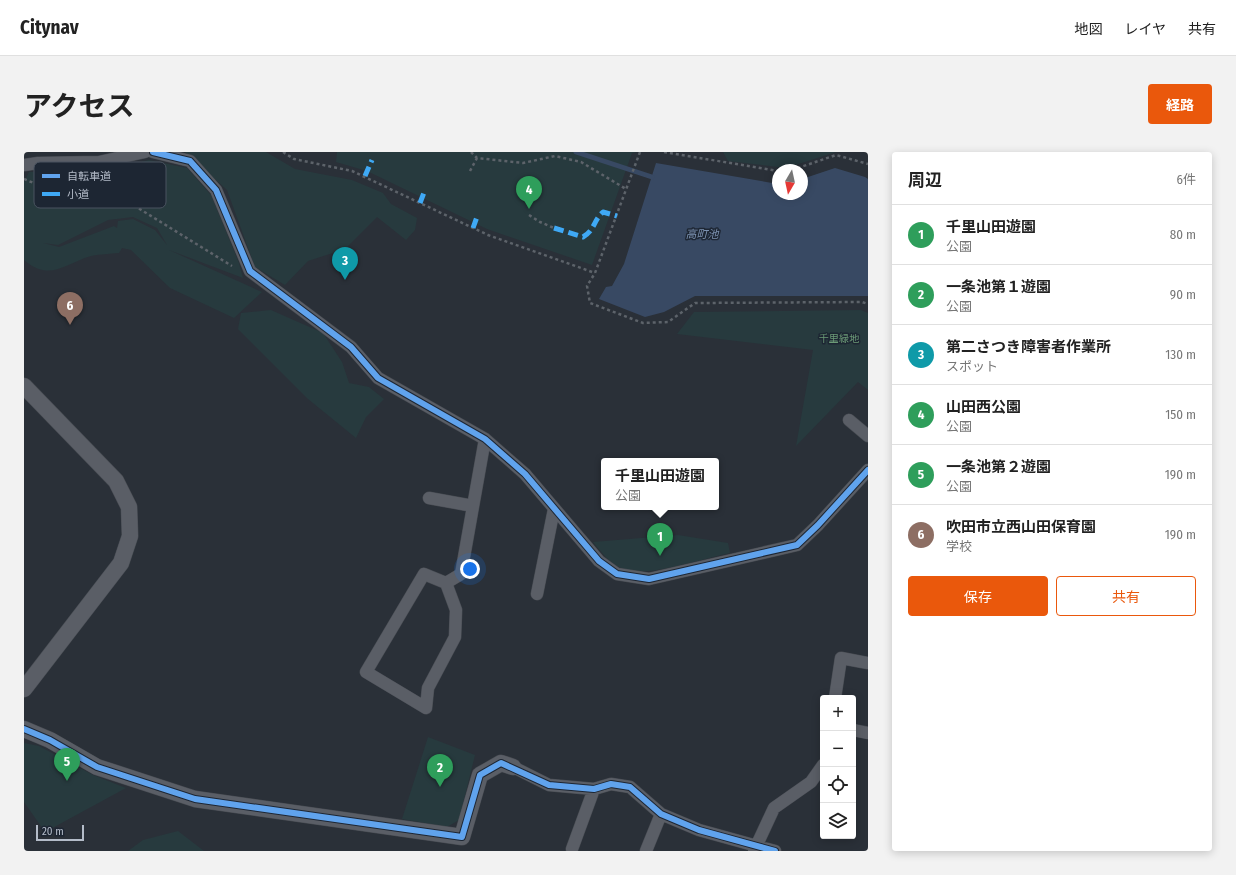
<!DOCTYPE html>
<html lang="ja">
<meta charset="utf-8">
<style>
body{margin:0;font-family:"Fira Sans Condensed","Noto Sans JP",sans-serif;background:#f2f2f2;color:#222}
.controls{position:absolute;right:12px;bottom:12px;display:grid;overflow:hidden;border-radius:4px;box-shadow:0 2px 10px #0003}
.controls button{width:36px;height:36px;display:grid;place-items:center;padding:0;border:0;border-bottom:1px solid #e0e0e0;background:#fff;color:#222;font:20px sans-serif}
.compass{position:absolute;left:748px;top:12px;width:36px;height:36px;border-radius:50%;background:#fff;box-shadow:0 2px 10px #0003;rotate:189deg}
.scale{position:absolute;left:12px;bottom:10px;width:48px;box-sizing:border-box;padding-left:4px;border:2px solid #b4bcc9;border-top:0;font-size:11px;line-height:14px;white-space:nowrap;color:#b4bcc9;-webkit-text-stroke:3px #1d2633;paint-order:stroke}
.you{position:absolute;left:446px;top:417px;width:14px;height:14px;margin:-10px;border:3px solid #fff;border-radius:50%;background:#1a73e8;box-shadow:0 0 0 6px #1a73e833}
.badge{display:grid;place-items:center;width:26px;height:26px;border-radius:50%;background:#ea580c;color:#fff;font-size:13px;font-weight:700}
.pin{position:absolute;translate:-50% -33px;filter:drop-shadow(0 1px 2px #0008)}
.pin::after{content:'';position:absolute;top:21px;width:14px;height:12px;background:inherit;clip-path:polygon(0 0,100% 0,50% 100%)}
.popup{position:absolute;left:577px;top:306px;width:118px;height:52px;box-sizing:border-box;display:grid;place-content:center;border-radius:4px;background:#fff;filter:drop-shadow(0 1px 3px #0005);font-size:13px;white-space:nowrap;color:#767676}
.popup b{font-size:15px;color:#222}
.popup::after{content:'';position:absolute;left:50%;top:100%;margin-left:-8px;border:8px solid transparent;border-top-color:#fff}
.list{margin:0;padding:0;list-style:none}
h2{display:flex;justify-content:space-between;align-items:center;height:52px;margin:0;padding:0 16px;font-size:17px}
h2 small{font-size:13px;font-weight:400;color:#767676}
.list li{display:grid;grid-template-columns:26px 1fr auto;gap:12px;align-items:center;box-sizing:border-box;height:60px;padding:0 16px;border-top:1px solid #e0e0e0}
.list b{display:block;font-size:15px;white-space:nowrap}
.list p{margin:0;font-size:13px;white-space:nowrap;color:#767676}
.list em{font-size:13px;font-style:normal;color:#767676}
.actions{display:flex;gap:8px;padding:12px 16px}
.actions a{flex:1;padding:9px 0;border:1px solid #ea580c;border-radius:4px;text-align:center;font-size:14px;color:#ea580c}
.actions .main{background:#ea580c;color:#fff}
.icon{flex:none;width:22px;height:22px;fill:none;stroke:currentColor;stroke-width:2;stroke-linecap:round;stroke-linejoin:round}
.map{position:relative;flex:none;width:844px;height:699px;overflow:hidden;border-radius:4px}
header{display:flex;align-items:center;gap:24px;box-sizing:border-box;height:56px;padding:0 20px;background:#fff;border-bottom:1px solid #e0e0e0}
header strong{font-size:19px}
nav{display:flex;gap:22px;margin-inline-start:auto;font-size:14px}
.intro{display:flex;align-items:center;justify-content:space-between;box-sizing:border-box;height:96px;padding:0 24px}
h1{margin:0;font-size:28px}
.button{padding:10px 18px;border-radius:4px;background:#ea580c;color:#fff;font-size:14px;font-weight:700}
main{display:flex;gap:24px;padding:0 24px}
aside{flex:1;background:#fff;border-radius:4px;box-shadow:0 2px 10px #0003}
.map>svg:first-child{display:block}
.green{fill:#273a3e;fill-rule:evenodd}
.water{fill:#384963}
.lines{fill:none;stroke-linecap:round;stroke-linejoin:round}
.stream{stroke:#384963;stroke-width:5}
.minor-casing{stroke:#484c53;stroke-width:13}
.tertiary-casing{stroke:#484c53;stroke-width:17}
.path{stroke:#5d636a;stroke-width:2.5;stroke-dasharray:3 3;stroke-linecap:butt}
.minor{stroke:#5a5e66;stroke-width:12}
.tertiary{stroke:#5a5e66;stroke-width:16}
.quiet{stroke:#3fa9f5;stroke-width:5;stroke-dasharray:10 5;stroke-linecap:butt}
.cycleway-casing{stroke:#1d2633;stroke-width:8}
.cycleway{stroke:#60a3ed;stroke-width:6}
.labels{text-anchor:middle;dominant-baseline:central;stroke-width:3;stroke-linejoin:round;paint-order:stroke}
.park-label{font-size:10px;fill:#6b9a76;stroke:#1d2633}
.water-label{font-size:11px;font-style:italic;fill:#7c92b1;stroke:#1d2633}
.key{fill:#1d2633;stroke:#4a5360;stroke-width:1}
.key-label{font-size:11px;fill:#b4bcc9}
</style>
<header>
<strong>Citynav</strong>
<nav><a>地図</a><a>レイヤ</a><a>共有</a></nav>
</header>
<div class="intro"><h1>アクセス</h1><a class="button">経路</a></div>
<main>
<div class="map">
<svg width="844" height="699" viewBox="0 0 844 699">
<rect width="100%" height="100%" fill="#2a3038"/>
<path class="green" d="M161,0H242L271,17L328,28L359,41L367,52L393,66L391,78L382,88L353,65L321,97L284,109L261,133L231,115L203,38Z
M313,0H613L608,1L568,113L463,77L343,19L312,10Z
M699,0H812L762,16L704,9Z
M125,8L163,16L187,43L215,111L219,126L145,98L238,140L210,166L146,136L107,98L98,96L95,101C86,102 76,102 67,104C40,112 26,130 0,108V30L5,20H75ZM109,65L133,76L143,93L131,78L109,67L94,69L93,76L90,74L35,95L19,91L34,93L84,68Z
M247,158L299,181L318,210L325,231L345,235L360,247L342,265L332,286L284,247L214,177L217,161Z
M837,158L844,161V238L834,230L772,294L789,198L653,182L670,160Z
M654,383L704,391L706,401C681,406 625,425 602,418C588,414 578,401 569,390Z
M404,585L451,603L435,668L423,675L378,667Z
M0,591L15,594L69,623L102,636L21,680L0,650Z
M154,679L180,699H104L119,688Z"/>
<path class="water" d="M632,11L754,32V42H778V27L811,16L841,25L844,27V144H671L640,160L621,165L575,147L582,135L588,134L600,112Z"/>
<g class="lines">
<path class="stream" d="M552,0L628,25"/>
<g class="minor-casing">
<path id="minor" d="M129,0L166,9L192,38L226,119L327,195L354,226L461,287L501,322L575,409L593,422L625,427L773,393L794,373L844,318
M0,13L14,11L75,10L121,0
M825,268L844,284
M405,346L449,354
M422,431L400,422L342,520L402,556L404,536L431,485L432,458L422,431L437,422L461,287
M513,442L530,357
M811,546L817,506L844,511
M829,578L844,581
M489,615L525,633L570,637L587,632L606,635L637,662L675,678L751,699
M548,697L570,637
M622,699L637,662
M730,699L750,656L787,630L799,613"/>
</g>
<g class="tertiary-casing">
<path id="tertiary" d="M0,234L92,329L105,355L106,384L97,411L0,537
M0,577L26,588L73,615L171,647L438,685L456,623L477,611L489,615"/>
</g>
<path class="path" d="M259,0L270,7L328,19L464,83L571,121
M447,0L453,6L499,11L531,4L557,10L602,37
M616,0L571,121L563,134L566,151L619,171L644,170L671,151L838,150L844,152
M640,0L754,19
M768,18L812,3L844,12
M446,19L453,6
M0,27L34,41L106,51L208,114
M505,63L516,70L530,76"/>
<use href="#minor" class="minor"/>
<use href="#tertiary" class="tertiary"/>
<path class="quiet" d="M341,24L348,8
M396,51L401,38
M449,76L454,62
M530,76L559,85C571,78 569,69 579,60L593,64"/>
<g class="cycleway-casing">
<path id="cycleway" d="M129,0L166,9L192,38L226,119L327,195L354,226L461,287L501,322L575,409L593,422L625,427L773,393L794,373L844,318
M0,577L26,588L73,615L171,647L438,685L456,623L477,611L525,633L570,637L587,632L606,635L637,662L675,678L751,699"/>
</g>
<use href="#cycleway" class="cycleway"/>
</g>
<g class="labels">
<g class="park-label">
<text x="815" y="187">千里緑地</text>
</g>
<g class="water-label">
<text x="678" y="82">高町池</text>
</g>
</g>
<rect x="10" y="10" width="132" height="46" rx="6" class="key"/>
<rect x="18" y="22" width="18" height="4" fill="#60a3ed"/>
<rect x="18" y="40" width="18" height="4" fill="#3fa9f5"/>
<g class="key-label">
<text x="43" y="28">自転車道</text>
<text x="43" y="46">小道</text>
</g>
</svg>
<div class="controls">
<button>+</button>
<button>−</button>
<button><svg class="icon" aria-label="locate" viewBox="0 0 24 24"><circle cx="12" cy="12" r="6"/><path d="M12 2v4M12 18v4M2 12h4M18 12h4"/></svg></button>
<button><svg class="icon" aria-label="layers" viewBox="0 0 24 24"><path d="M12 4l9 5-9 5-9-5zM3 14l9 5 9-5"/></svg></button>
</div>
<svg class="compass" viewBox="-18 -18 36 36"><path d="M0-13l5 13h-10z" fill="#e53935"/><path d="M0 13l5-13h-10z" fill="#767676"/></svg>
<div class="scale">20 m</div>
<div class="you"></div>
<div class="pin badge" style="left:636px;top:404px;background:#2e9e5b">1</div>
<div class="popup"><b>千里山田遊園</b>公園</div>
<div class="pin badge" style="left:416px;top:635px;background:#2e9e5b">2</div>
<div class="pin badge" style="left:321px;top:128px;background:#0f9aa8">3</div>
<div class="pin badge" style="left:505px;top:57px;background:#2e9e5b">4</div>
<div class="pin badge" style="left:43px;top:629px;background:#2e9e5b">5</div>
<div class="pin badge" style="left:46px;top:173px;background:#8d6e63">6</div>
</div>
<aside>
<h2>周辺<small>6件</small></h2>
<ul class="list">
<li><span class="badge" style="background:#2e9e5b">1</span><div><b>千里山田遊園</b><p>公園</p></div><em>80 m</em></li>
<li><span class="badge" style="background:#2e9e5b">2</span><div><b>一条池第１遊園</b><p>公園</p></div><em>90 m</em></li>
<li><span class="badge" style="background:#0f9aa8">3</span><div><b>第二さつき障害者作業所</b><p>スポット</p></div><em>130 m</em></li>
<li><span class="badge" style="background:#2e9e5b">4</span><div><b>山田西公園</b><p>公園</p></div><em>150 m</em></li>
<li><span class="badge" style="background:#2e9e5b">5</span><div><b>一条池第２遊園</b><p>公園</p></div><em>190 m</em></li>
<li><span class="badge" style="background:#8d6e63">6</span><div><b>吹田市立西山田保育園</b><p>学校</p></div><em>190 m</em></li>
</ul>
<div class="actions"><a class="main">保存</a><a>共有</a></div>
</aside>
</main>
